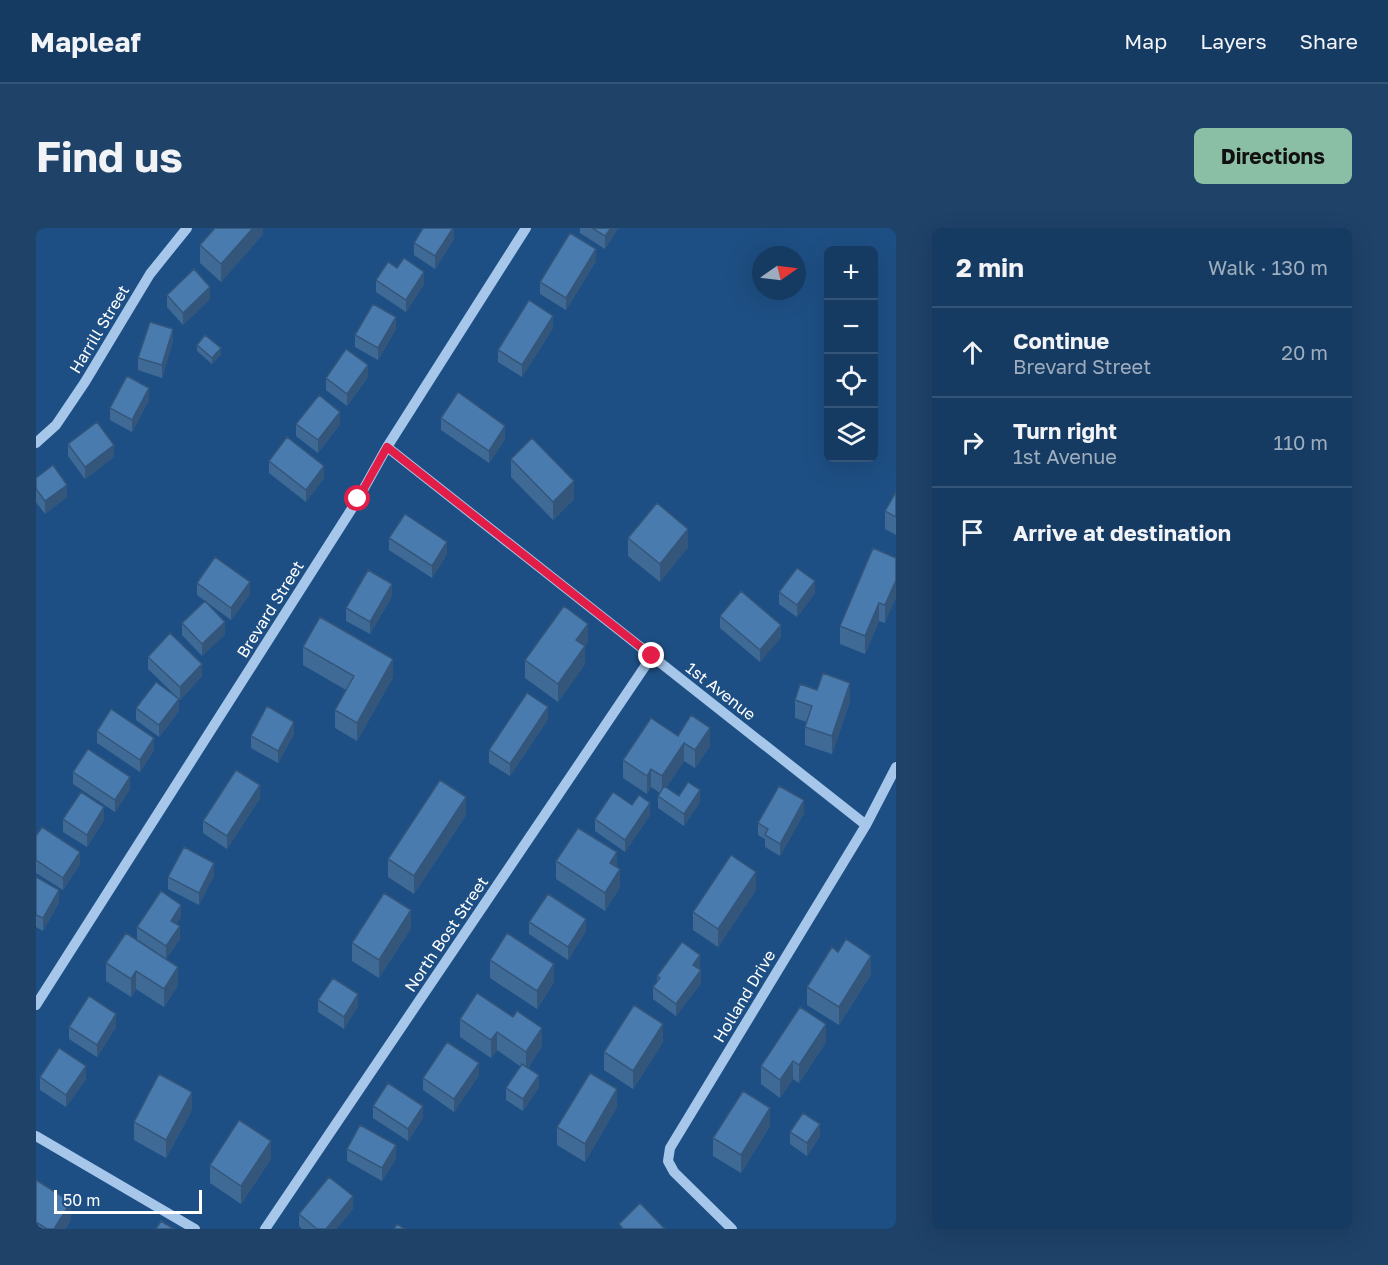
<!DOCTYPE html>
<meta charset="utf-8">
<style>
body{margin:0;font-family:"Golos Text",sans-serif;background:#1f4269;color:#f1f3f6}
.controls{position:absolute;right:18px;top:18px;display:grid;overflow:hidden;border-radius:9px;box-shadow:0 6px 24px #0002}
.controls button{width:54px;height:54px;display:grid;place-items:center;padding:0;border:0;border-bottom:2px solid #355578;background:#163b63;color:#f1f3f6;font:30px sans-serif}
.compass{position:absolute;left:716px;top:18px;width:54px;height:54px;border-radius:50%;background:#163b63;box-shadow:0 6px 24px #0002;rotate:76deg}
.scale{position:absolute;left:18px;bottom:15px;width:148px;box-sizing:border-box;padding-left:6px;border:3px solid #fff;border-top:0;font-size:16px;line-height:21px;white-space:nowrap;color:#fff;-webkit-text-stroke:4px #1e4f84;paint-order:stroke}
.stop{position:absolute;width:18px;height:18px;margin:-14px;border:4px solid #e11d48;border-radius:50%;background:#fff}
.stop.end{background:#e11d48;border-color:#fff;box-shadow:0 2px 6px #0008}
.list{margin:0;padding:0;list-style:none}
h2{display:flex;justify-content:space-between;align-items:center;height:78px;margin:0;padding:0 24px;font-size:26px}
h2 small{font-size:20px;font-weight:400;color:#9eadbe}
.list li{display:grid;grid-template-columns:39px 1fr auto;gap:18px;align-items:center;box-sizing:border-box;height:90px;padding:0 24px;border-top:2px solid #355578}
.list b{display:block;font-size:22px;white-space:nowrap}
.list p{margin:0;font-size:20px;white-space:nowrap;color:#9eadbe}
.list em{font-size:20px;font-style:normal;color:#9eadbe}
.icon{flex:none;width:33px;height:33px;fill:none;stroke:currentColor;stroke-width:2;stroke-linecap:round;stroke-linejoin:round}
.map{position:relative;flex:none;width:860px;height:1001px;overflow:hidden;border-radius:9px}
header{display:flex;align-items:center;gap:36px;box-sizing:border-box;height:84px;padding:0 30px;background:#163b63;border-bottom:2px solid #355578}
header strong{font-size:28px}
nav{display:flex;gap:33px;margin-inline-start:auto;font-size:21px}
.intro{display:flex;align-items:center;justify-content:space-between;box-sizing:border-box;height:144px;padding:0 36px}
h1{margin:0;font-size:42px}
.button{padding:15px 27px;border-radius:9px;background:#8abfa5;color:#111;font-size:21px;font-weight:700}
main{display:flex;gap:36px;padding:0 36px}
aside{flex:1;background:#163b63;border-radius:9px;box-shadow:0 6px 24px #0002}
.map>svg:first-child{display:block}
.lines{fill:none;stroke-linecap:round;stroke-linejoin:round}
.minor{stroke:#a6c7ea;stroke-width:10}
.wall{fill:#406a96}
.shaded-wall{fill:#34567a}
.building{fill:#4a7baf;stroke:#34567a;stroke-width:1.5}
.route{stroke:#e11d48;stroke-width:8}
.labels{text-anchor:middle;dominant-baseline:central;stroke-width:4.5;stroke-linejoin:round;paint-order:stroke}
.street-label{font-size:16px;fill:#fff;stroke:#1e4f84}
</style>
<header>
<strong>Mapleaf</strong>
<nav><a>Map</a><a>Layers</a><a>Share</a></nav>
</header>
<div class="intro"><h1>Find us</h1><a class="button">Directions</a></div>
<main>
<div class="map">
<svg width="860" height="1001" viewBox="0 0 860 1001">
<rect width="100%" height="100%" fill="#1e4f84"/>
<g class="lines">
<path class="minor" d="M0,215L20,197L49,154L114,46L151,0
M351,219L830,597
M0,777L322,271L351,219L490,0
M0,908L159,1001
M229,1001L616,428
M696,1001L638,944L632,933L634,920L830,597L860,539"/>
</g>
<path class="wall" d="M227,0V6L185,54L164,35V17Z
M418,0V11L399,41L378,27V15Z
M544,0H582L569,21L544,5Z
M560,33L530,82L504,66V54Z
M361,40L388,56L370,84L340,64V52Z
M131,67L174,71L147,97L131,79Z
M517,100L486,149L462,134V122Z
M360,101L342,132L319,119V107Z
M137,113L126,150L102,142V130Z
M161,117L185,126L176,136L161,123Z
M332,149L311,178L290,162V150Z
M113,172L96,204L74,192V180Z
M405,190L469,211L453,235L405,202Z
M260,196H304L282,225L260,208Z
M32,216L78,229L49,251L32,228Z
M475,231L538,271L517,292L475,249Z
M233,233L288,250L270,274L233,245Z
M0,250L31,269L9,286L0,274Z
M860,264V307L849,301V283Z
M353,310L411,326L396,350L353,322Z
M592,310L652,319L624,354L592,328Z
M860,330L849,395L843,393L829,426L804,416V398Z
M161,355L214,366L195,392L161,367Z
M743,364L779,365L761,389L743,376Z
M356,368L334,406L310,393V380Z
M684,388L745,409L724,434L684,400Z
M146,395L189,406L166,428L146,407Z
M552,414L549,418V436L522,474L489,450V432Z
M267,419L357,449L321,513L299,500V482L310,462L267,437Z
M112,429L166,448L144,472L112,441Z
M759,472L814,473L796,526L769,517V499L771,494L759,490Z
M100,480L143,483L123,509L100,492Z
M512,491L474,548L453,535V522Z
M61,503L118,522L104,544L61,515Z
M258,506L242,535L215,520V508Z
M642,508L674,518L659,540L648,533L630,560L643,568L664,574L648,598L622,580V568L624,565L615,559L611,566L587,550V532Z
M37,544L94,561L79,584L37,556Z
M224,570L191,621L167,605V593Z
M768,585L744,628L729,619V611L722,607V595Z
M430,587L378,666L352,649V631Z
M614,587L589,624L559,603V591Z
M27,591L68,592L51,619L27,604Z
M0,608L44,636L27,662L0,645Z
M520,633L581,639L584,659L569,683L520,651Z
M178,647L163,677L132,661V649Z
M0,649L23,674L7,703L0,699Z
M720,662L682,719L657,702V684Z
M145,689L140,696L144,711L130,731L101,711V699Z
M493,694L550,703L532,732L493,706Z
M375,700L343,750L316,733V715Z
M454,732L518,754L501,781L454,750Z
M70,735L142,757L128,779L100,761L95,769L70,753Z
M664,739L663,741L665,755L640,788L617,771V759L621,754V748Z
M835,746L803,797L771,777V759Z
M282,772L322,778L308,801L282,784Z
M424,791L506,818L492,840L503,859L487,883L470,872V860L484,838L461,822L455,830L424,809Z
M33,799H80L61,829L33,811Z
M627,814L597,861L568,842V824Z
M790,814L763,855L757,851L744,870L725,856V838Z
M443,847L418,884L387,862V850Z
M4,849L50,851L30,879L4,862Z
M337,878L387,890L372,913L337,890Z
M581,879L549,934L521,917V899Z
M156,882L130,930L98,912V894Z
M734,898L705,945L677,928V910Z
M754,904L784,908L771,928L754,916Z
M311,921L360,930L346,953L311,933Z
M235,931L205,976L174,955V937Z
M0,952L35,992L29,1001H0Z
M317,981L300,1001H266L263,998V986Z"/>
<path class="shaded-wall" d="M217,0H227V6L185,54V36Z
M417,0H418V11L399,41V28Z
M575,0H582L569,21V8Z
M560,21V33L530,82V70Z
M388,44V56L370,84V72Z
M174,59V71L147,97V85Z
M517,88V100L486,149V137Z
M360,89V101L342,132V120Z
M137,101V113L126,150V137Z
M185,120V126L176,136V130Z
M332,137V149L311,178V166Z
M113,160V172L96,204V192Z
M304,184V196L282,225V212Z
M469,198V211L453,235V223Z
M78,217V229L49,251V239Z
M288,238V250L270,274V262Z
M538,253V271L517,292V274Z
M31,257V269L9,286V273Z
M652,301V319L624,354V336Z
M411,314V326L396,350V338Z
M860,352V370L849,395V377Z
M779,353V365L761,389V377Z
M214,354V366L195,392V380Z
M356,356V368L334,406V394Z
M843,375V393L829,426V408Z
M189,394V406L166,428V416Z
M552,396V414L540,430V412Z
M745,397V409L724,434V422Z
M549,418V436L522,474V456Z
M357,431V449L321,513V495Z
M166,436V448L144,472V459Z
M814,455V473L796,526V508Z
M143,471V483L123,509V497Z
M512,479V491L474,548V536Z
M258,494V506L242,535V523Z
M674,500V518L659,540V522Z
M118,510V522L104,544V532Z
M648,515V533L626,566V548Z
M615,541V559L611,566V548Z
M94,549V561L79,584V572Z
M224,557V570L191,621V608Z
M664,562V574L648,598V586Z
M430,569V587L378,666V648Z
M768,572V585L744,628V616Z
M614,575V587L589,624V612Z
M68,579V592L51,619V607Z
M44,624V636L27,662V650Z
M581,624V642L574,635Z
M178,635V647L163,677V665Z
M584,641V659L569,683V665Z
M720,644V662L682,719V701Z
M23,662V674L7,703V690Z
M145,677V689L135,705V693Z
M375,682V700L343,750V732Z
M550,691V703L532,732V719Z
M144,698V711L130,731V718Z
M664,727V739L657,749V737Z
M835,728V746L803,797V779Z
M518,736V754L501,781V763Z
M142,739V757L128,779V761Z
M665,742V755L640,788V776Z
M100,743V761L95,769V751Z
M322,766V778L308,801V789Z
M80,786V799L61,829V817Z
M627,796V814L597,861V843Z
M790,796V814L763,855V837Z
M506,800V818L490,842V824Z
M461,804V822L455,830V812Z
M757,833V851L744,870V852Z
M443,835V847L418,884V871Z
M50,838V851L30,879V867Z
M503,847V859L487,883V871Z
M581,861V879L549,934V916Z
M156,864V882L130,930V912Z
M387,878V890L372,913V901Z
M734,880V898L705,945V927Z
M784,896V908L771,928V915Z
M235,913V931L205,976V958Z
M360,917V930L346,953V940Z
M317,968V981L300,1001H290Z
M35,974V992L29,1001H18Z"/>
<path class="building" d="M179,0H217L185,36L164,17Z
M387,0H417L399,28L378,15Z
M556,0H575L569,8Z
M534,5L560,21L530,70L504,54Z
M368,30L388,44L370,72L340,52L352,34L361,40Z
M158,41L174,59L147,85L131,67Z
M493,72L517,88L486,137L462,122Z
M337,76L360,89L342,120L319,107Z
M114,94L137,101L126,137L102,130Z
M169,107L185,120L176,130L161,117Z
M310,121L332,137L311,166L290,150Z
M91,148L113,160L96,192L74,180Z
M422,164L469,198L453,223L405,190Z
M283,167L304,184L282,212L260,196Z
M61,194L78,217L49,239L32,216Z
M251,209L288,238L270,262L233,233Z
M496,210L538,253L517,274L475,231Z
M17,237L31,257L9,273L0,261V250Z
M860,264V289L849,283Z
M621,275L652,301L624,336L592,310Z
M369,286L411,314L396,338L353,310Z
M837,320L860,330V352L849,377L843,375L829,408L804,398Z
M179,329L214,354L195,380L161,355Z
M761,340L779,353L761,377L743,364Z
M332,342L356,356L334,394L310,380Z
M705,363L745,397L724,422L684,388Z
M169,373L189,394L166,416L146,395Z
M528,378L552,396L540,412L549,418L522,456L489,432Z
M284,389L357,431L321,495L299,482L318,448L267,419Z
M134,405L166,436L144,459L112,429Z
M787,445L814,455L796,508L769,499L776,478L759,472L764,456L781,462Z
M120,454L143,471L123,497L100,480Z
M491,465L512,479L474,536L453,522Z
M231,478L258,494L242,523L215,508Z
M75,481L118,510L104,532L61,503Z
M655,487L674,500L659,522L648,515L626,548L615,541L611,548L587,532L615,490L642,508Z
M52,521L94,549L79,572L37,544Z
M200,542L224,557L191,608L167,593Z
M404,552L430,569L378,648L352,631Z
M652,554L664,562L648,586L622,568L628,558L643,568Z
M743,558L768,572L744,616L729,607L732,601L722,595Z
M45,564L68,579L51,607L27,591Z
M577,564L596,577L603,567L614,575L589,612L559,591Z
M6,599L44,624L27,650L0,632V608Z
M542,600L581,624L574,635L584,641L569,665L520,633Z
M148,619L178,635L163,665L132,649Z
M695,627L720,644L682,701L657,684Z
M0,649L23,662L7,690L0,687Z
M125,663L145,677L135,693L144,698L130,718L101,699Z
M348,665L375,682L343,732L316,715Z
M512,666L550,691L532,719L493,694Z
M90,705L142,739L128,761L100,743L95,751L70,735Z
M471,705L518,736L501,763L454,732Z
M810,711L835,728L803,779L771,759L796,719L802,724Z
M646,714L664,727L657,737L665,742L640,776L617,759L624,750L621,748Z
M297,750L322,766L308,789L282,772Z
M441,765L477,789L481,783L506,800L490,824L461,804L455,812L424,791Z
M53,768L80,786L61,817L33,799Z
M598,777L627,796L597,843L568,824Z
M764,779L790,796L763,837L757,833L744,852L725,838Z
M411,814L443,835L418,871L387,850Z
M23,820L50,838L30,867L4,849Z
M486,836L503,847L487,871L470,860Z
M554,845L581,861L549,916L521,899Z
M123,846L156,864L130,912L98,894Z
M352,855L387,878L372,901L337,878Z
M707,863L734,880L705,927L677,910Z
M767,885L784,896L771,915L754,904Z
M203,892L235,913L205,958L174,937Z
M324,897L360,917L346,940L311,921Z
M293,949L317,968L290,1001H281L263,986Z
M0,952L35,974L18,1001H11L0,994Z
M604,975L629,1001H587L583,996Z
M125,993L138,1001H120Z
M361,996L369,1001H358Z"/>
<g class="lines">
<path class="route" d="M322,271L351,219L616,428"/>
</g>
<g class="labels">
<g class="street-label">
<text transform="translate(63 101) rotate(-59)">Harrill Street</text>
<text transform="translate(234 381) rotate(-58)">Brevard Street</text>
<text transform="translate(685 463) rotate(38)">1st Avenue</text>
<text transform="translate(410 706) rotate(-56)">North Bost Street</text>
<text transform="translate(708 768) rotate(-59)">Holland Drive</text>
</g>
</g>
</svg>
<div class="controls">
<button>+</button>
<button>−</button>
<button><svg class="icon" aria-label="locate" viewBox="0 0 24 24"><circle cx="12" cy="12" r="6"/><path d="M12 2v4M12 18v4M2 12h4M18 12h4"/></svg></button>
<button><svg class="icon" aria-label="layers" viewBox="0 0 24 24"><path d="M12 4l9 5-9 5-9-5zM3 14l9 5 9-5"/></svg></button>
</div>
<svg class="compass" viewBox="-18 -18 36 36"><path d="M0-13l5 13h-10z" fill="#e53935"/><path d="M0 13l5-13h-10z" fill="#9eadbe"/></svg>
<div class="scale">50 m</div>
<div class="stop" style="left:322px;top:271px"></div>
<div class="stop end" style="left:616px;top:428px"></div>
</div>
<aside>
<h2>2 min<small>Walk · 130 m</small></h2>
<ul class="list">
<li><svg class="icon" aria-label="ahead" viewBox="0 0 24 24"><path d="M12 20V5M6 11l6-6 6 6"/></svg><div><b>Continue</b><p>Brevard Street</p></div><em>20 m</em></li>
<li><svg class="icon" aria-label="right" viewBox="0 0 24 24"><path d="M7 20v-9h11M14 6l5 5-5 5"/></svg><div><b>Turn right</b><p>1st Avenue</p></div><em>110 m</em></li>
<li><svg class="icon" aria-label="arrive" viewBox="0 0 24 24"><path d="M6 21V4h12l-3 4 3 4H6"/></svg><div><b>Arrive at destination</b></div></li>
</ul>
</aside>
</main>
